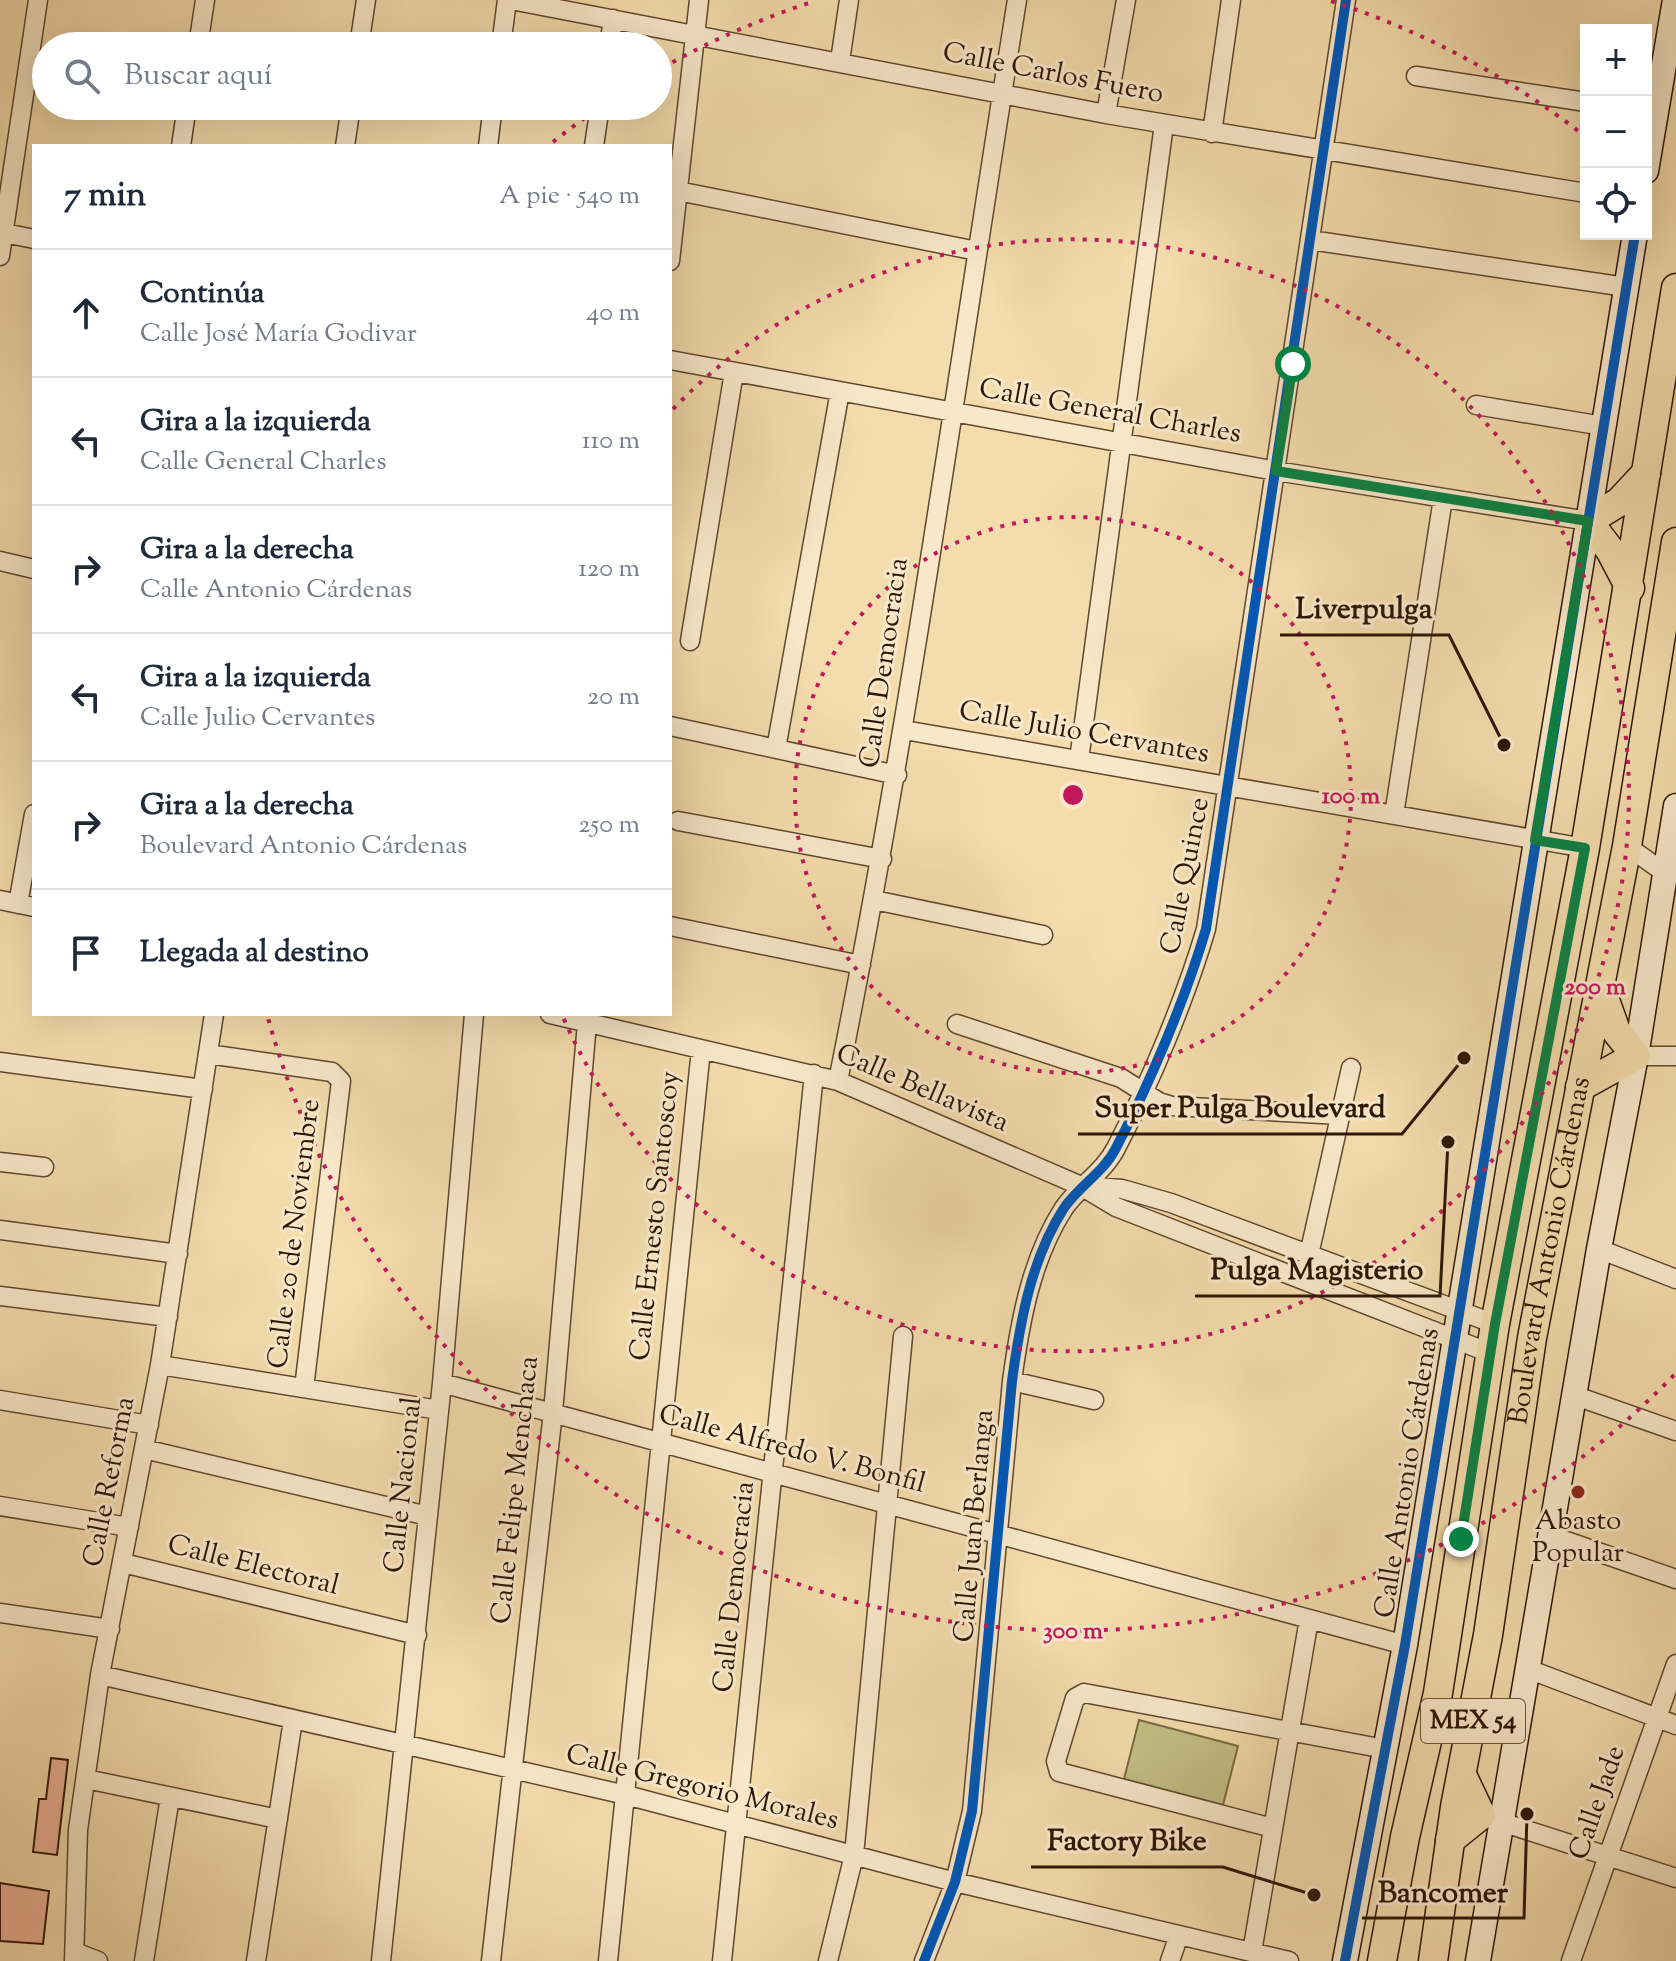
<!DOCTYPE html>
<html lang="es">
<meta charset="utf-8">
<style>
body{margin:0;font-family:"Sorts Mill Goudy",serif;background:#f6f6f7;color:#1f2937}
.controls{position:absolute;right:24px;top:24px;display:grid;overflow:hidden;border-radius:0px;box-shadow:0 8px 32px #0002}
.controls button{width:72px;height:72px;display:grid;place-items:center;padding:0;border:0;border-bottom:2px solid #e0e1e3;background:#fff;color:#1f2937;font:40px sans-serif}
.stop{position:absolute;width:24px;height:24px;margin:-18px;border:6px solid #0b8043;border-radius:50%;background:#fff}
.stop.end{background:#0b8043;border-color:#fff;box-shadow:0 2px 8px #0008}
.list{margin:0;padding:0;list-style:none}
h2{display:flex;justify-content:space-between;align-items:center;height:104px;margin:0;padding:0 32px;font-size:34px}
h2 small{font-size:26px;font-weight:400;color:#747a83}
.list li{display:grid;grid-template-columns:52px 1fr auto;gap:24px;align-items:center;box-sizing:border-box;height:128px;padding:0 32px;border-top:2px solid #e0e1e3}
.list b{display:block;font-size:30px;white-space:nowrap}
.list p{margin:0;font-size:26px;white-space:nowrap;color:#747a83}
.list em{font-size:26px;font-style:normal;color:#747a83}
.icon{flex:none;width:44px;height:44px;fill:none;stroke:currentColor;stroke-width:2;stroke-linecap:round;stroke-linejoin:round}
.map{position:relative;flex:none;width:1676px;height:1961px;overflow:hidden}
.search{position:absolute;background:#fff;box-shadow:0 8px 32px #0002;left:32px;top:32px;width:640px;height:88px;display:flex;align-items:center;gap:20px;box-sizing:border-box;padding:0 28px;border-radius:44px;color:#747a83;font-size:30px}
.panel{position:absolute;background:#fff;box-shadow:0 8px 32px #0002;left:32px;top:144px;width:640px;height:872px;border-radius:0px}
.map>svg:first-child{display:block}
.green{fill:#c2be84;stroke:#786a44;stroke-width:2}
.building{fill:#edb296;stroke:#2d1605;stroke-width:2}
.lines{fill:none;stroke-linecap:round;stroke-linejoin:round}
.street-casing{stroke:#5f482f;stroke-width:21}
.secondary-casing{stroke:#2d1605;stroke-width:27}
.primary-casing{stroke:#2d1605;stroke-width:31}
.street{stroke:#f8e8c9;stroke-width:18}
.secondary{stroke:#f8e8c9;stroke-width:24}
.primary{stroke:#f4dcac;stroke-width:28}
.cycleway-casing{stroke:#f8e8c9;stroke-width:15}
.cycleway{stroke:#0057b8;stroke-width:10}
.route{stroke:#0b8043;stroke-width:10}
.ring{fill:none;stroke:#c2185b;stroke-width:4;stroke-dasharray:4 8}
.poi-dot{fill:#8f2418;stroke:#f8e8c9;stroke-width:3}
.labels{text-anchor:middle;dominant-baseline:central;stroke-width:6;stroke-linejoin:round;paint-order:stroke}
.shield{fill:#f8e8c9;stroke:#6a5540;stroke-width:2}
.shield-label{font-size:26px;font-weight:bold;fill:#2d1605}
.street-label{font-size:28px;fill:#2d1605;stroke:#f8e8c9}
.poi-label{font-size:28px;fill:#2d1605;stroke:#f8e8c9}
.centre{fill:#c2185b;stroke:#f8e8c9;stroke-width:4}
.ring-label{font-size:24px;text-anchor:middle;font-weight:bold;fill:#c2185b;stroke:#f8e8c9;stroke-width:6;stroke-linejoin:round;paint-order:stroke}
.leader{fill:none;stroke:#2d1605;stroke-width:3}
.callout-dot{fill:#2d1605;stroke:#f8e8c9;stroke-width:3}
.callout-label{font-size:30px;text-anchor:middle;font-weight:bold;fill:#2d1605;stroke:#f8e8c9;stroke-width:6;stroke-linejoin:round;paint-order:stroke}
</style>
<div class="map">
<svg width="1676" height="1961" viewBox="0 0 1676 1961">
<rect width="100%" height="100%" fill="#f4dcac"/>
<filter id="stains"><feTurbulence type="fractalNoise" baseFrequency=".0025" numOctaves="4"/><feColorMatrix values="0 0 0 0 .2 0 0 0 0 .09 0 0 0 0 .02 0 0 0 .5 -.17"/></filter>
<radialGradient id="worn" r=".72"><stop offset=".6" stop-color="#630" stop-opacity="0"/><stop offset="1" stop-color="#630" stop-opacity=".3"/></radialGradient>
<path class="green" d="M1139,1720L1238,1746L1223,1805L1124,1779Z"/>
<path class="building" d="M51,1758L68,1760L57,1855L33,1852L39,1799H46Z
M0,1883L49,1891L43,1944L0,1941Z"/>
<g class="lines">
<g class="street-casing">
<path id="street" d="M511,0L1106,114L1586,193
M198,46L205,0
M359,46L366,0
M501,46L507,0
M609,46L613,19
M840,61L849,0
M1416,76L1586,102
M1106,114L1126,0
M1212,133L1231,0
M181,146L187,106
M345,146L351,106
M488,146L493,106
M594,146L600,106
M678,191L977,251
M0,232L34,239
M1310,240L1626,287
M0,256L38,0
M670,261L699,0
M670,360L1276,471L1588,521
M1476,405L1603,426
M0,561L34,569
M690,641L734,372
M670,726L897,775
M904,730L1585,848
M776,749L840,391
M1079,760L1164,124
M1394,815L1443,498
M678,821L882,859
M1627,846L1665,873H1673
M0,900L34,907
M874,900L1043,935
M18,904L34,814
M670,926L861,965
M550,1014L838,1081L1081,1186L1116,1207L1490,1353
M957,1024L1121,1078L1159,1102L1172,1106L1341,1115
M208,1054L332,1072L341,1081L304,1388
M1636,1056H1676
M0,1062L203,1089
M838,1081C910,723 959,361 1017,0
M0,1162L44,1167
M1085,1186L1122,1189L1171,1203L1495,1324
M0,1230L178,1254
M1599,1249L1676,1279
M1306,1268L1351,1068
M0,1296L168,1317
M160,1365L439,1410
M1012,1381L1094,1400
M442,1383L1405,1645
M1573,1395L1676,1431
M0,1400L149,1425
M144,1449L428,1516
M0,1506L129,1527
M1549,1535L1676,1579
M123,1563L417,1635
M0,1613L110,1629
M1528,1669L1676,1725
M100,1675L626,1795L955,1882L1289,1961
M86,1779L278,1819
M1492,1819L1676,1878
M1273,1828L1059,1772L1056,1761L1075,1698L1084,1693L1385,1749
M75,1952L98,1961
M1252,1952L1309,1619
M74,1961L78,1830L100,1675L160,1365L214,1014
M144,1961L170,1797
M256,1961L293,1720
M381,1961L442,1383L474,1014
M491,1961L553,1412L587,1023
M608,1961L701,1049
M722,1961L814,1074
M828,1961L854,1855L903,1336
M924,1961L955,1882L972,1811L1012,1381C1020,1322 1031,1259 1064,1208C1079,1186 1104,1172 1116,1148C1150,1083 1185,1000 1206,929L1346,0
M1170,1961L1179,1935
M1571,1961L1676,1664"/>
</g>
<g class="secondary-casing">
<path id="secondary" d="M1646,171L1675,0
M1345,1961L1405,1645L1635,234
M1478,1961L1599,1249L1636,1056L1676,806"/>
</g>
<g class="primary-casing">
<g id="primary">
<path d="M1630,588L1610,550L1588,521L1619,502L1646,473"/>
<path d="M1580,1087L1636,1056L1616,1031L1601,989"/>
<path d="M1450,1840L1481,1815L1462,1775"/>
<path d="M1382,1961L1405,1837L1438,1693L1495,1324L1585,848L1676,288"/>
<path id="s1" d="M1433,1961L1455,1807L1488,1635L1532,1338L1627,846L1676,542"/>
</g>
</g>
<use href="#street" class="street"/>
<use href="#secondary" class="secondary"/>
<use href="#primary" class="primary"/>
<g class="cycleway-casing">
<path id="cycleway" d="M924,1961L955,1882L972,1811L1012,1381C1020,1322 1031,1259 1064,1208C1079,1186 1104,1172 1116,1148C1150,1083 1185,1000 1206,929L1346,0
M1345,1961L1405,1645L1635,234"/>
</g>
<use href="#cycleway" class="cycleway"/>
</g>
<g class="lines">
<path class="route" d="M1293,364L1276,471L1588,521L1535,840L1585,848L1495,1324L1461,1539"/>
</g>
<g class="ring">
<circle cx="1073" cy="795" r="278"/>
<path d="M673 409A556 556 0 1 1 563 1017"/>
<path d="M1674 1375A835 835 0 0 1 268 1018M553 142A835 835 0 0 1 600 107M662 68A835 835 0 0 1 815 1M1331 1A835 835 0 0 1 1581 133"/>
</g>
<circle class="poi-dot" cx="1578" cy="1492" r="8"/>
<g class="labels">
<rect class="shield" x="1421" y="1699" width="104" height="44" rx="6"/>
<g class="shield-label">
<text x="1473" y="1721">MEX 54</text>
</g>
<g class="street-label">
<text transform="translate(1053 74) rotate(11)">Calle Carlos Fuero</text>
<text transform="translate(1110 412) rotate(10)">Calle General Charles</text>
<text transform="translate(885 663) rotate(-82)">Calle Democracia</text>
<text transform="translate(1084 733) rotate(10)">Calle Julio Cervantes</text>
<text transform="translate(1186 876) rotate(-79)">Calle Quince</text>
<text transform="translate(922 1089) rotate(23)">Calle Bellavista</text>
<text transform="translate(656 1216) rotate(-84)">Calle Ernesto Santoscoy</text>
<text transform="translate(295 1234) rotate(-83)">Calle 20 de Noviembre</text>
<text stroke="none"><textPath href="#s1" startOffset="720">Boulevard Antonio Cárdenas</textPath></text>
<text transform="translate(792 1450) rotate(15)">Calle Alfredo V. Bonfil</text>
<text transform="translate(1408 1473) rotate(-81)">Calle Antonio Cárdenas</text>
<text transform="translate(110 1482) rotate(-79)">Calle Reforma</text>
<text transform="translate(404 1485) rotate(-84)">Calle Nacional</text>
<text transform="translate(516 1490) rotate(-84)">Calle Felipe Menchaca</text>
<text transform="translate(975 1526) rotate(-85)">Calle Juan Berlanga</text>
<text transform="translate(253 1566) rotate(14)">Calle Electoral</text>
<text transform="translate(735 1587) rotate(-84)">Calle Democracia</text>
<text transform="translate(702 1788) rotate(14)">Calle Gregorio Morales</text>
<text transform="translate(1598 1803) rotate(-71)">Calle Jade</text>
</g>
<g class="poi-label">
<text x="1578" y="1522">Abasto<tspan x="1578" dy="32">Popular</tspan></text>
</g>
</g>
<circle cx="1073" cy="795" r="12" class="centre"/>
<g class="ring-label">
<text x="1351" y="803">100 m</text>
<text x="1595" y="994">200 m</text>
<text x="1073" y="1638">300 m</text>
</g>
<path class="leader" d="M1504 745L1449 635H1280M1464 1058L1402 1134H1078M1448 1142L1440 1296H1195M1314 1895L1223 1867H1031M1527 1814L1524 1918H1362"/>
<g class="callout-dot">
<circle cx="1504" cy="745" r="8"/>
<circle cx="1464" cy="1058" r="8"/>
<circle cx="1448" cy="1142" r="8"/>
<circle cx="1314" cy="1895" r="8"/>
<circle cx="1527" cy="1814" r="8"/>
</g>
<g class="callout-label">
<text x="1364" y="618">Liverpulga</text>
<text x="1240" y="1117">Super Pulga Boulevard</text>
<text x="1317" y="1279">Pulga Magisterio</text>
<text x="1127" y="1850">Factory Bike</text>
<text x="1443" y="1902">Bancomer</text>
</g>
<rect width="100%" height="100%" filter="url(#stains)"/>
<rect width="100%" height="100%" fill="url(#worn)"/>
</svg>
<div class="controls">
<button>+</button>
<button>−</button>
<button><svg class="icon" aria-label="locate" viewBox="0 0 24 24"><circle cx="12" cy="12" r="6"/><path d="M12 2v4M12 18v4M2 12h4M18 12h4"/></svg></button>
</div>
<div class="stop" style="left:1293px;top:364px"></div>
<div class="stop end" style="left:1461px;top:1539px"></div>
<div class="search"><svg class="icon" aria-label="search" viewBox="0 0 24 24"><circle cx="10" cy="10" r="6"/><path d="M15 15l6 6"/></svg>Buscar aquí</div>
<section class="panel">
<h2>7 min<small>A pie · 540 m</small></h2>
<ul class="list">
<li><svg class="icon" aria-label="ahead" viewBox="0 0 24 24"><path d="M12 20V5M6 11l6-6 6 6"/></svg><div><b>Continúa</b><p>Calle José María Godivar</p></div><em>40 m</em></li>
<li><svg class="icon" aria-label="left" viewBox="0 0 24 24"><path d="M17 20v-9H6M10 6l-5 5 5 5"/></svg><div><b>Gira a la izquierda</b><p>Calle General Charles</p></div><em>110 m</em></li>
<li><svg class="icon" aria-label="right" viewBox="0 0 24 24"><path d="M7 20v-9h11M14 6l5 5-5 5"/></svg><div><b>Gira a la derecha</b><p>Calle Antonio Cárdenas</p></div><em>120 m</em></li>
<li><svg class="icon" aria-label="left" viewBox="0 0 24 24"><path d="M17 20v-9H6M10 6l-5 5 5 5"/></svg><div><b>Gira a la izquierda</b><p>Calle Julio Cervantes</p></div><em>20 m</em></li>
<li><svg class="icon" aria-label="right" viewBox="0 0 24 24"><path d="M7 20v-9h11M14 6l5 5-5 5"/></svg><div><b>Gira a la derecha</b><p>Boulevard Antonio Cárdenas</p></div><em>250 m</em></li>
<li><svg class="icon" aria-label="arrive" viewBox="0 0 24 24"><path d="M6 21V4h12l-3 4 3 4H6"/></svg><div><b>Llegada al destino</b></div></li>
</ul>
</section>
</div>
